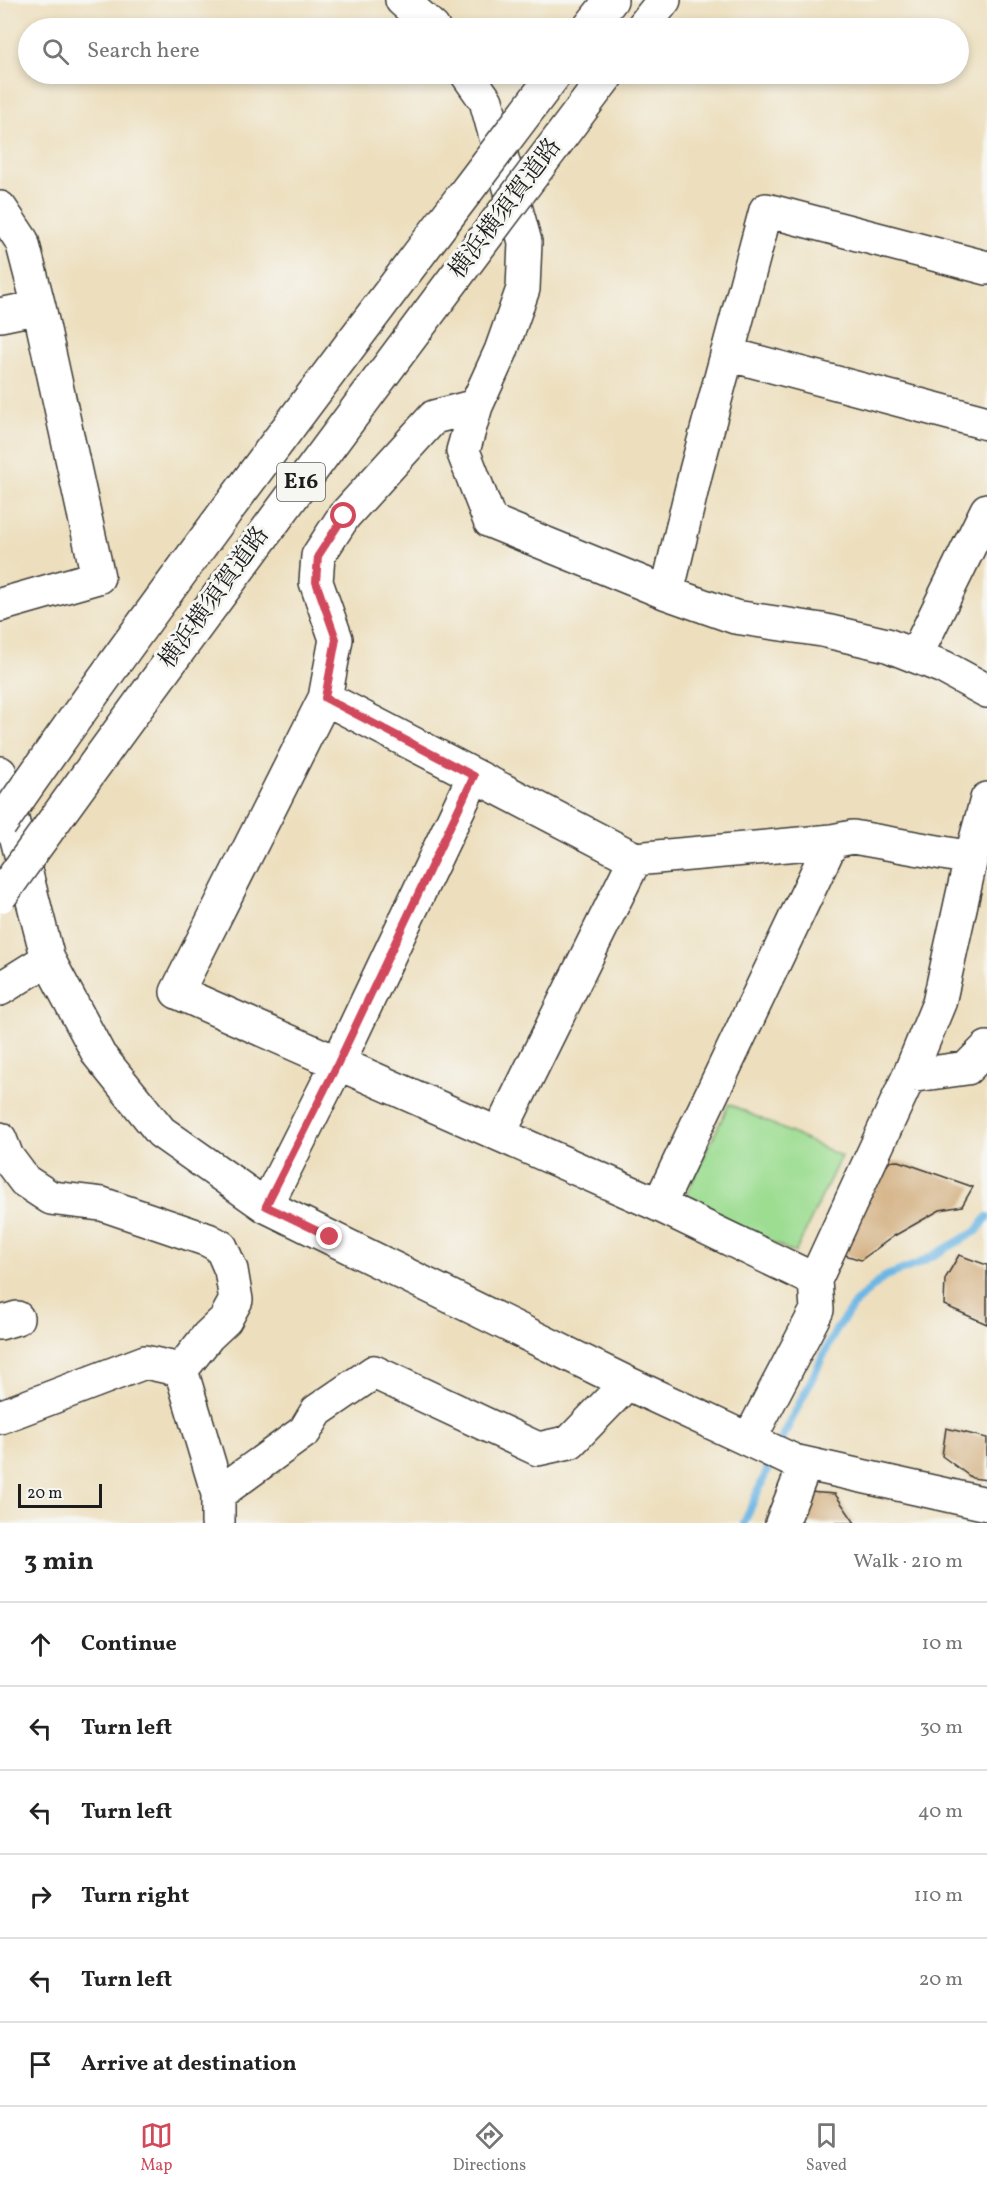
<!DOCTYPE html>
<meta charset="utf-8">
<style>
body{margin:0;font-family:Vollkorn,"Noto Serif JP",serif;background:#f2f2f2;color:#222}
.scale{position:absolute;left:18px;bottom:15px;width:84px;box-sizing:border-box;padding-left:6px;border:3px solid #1c1c1c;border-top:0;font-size:16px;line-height:21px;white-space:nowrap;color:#1c1c1c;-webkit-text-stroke:4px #f6f6f2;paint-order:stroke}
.stop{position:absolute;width:18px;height:18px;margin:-14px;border:4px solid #d1495b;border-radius:50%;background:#fff}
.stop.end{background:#d1495b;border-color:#fff;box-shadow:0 2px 6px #0008}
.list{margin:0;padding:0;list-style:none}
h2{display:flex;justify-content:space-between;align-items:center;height:78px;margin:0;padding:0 24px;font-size:26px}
h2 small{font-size:20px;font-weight:400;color:#767676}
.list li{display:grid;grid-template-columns:39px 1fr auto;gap:18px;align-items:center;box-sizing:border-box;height:84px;padding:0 24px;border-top:2px solid #e0e0e0}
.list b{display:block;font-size:22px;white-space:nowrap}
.list em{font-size:20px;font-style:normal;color:#767676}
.icon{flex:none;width:33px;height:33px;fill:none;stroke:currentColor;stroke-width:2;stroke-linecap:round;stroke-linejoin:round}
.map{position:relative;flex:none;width:987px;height:1523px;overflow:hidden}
.search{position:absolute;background:#fff;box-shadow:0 3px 9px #0003;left:18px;right:18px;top:18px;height:66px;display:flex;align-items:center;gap:15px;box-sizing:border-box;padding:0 21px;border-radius:33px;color:#767676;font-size:22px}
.sheet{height:582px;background:#fff}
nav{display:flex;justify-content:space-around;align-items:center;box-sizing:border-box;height:84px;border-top:2px solid #e0e0e0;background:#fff;font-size:16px;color:#767676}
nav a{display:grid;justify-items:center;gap:3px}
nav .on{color:#d1495b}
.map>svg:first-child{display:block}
.green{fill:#9ddd92;stroke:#5c7c57;stroke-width:1.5}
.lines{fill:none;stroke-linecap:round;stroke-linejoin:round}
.stream{stroke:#6cb6e4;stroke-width:8}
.building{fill:#cea56f}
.minor-casing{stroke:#3b3934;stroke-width:36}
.highway-casing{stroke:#3b3934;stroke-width:36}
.minor{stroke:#fff;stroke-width:33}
.highway{stroke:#fff;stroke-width:33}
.highway-bridge-casing{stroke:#3b3934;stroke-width:36;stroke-linecap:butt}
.highway-bridge{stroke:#fff;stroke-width:33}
.route{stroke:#d1495b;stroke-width:8}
.labels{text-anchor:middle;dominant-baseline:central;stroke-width:6;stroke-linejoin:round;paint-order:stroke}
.shield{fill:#f6f6f2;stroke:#5d5d5c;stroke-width:1.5}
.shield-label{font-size:22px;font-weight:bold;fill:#1c1c1c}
.street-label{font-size:24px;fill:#1c1c1c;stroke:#f6f6f2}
</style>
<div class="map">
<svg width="987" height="1523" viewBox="0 0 987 1523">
<rect width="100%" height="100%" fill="#f6f6f2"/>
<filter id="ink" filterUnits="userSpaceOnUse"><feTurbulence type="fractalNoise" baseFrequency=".0167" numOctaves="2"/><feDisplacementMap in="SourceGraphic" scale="12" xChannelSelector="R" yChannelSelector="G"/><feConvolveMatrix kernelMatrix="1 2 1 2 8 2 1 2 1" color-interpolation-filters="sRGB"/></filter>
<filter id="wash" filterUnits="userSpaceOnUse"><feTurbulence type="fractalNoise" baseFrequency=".008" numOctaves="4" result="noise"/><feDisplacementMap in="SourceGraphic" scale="24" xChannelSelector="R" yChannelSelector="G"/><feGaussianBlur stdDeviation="1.35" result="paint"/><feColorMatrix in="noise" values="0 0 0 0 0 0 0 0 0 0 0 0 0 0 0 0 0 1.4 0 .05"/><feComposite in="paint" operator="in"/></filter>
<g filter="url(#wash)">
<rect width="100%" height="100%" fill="#eddfbe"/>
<path class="green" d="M729,1104L841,1156L795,1253L683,1201Z"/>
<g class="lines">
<path class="stream" d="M778,1447L836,1330L856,1302L884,1277L920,1263L977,1231L987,1217
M744,1523L772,1459"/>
</g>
<g id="blocks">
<path class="building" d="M899,1161L973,1187L962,1206L940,1210L894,1236L861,1260L842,1254L878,1162Z
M959,1255L987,1265V1324L944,1305L945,1279Z
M946,1428L987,1438V1480L972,1478L942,1456Z
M808,1492L835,1494L855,1523H800Z"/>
</g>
</g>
<g filter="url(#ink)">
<use href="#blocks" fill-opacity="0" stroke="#3b3934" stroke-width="1.5"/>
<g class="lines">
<g class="minor-casing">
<path id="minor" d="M402,0L433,28
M467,74L486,101L525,242L523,289L501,351L476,406L463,451L490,521L667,593L735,617L822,630L887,645L943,667L987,691
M0,208L22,241L39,307L98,577L0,605
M0,315L39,307
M727,354L987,423
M476,406L434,417L344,516L318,556L316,582L336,639L325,698L177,992L659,1205L815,1280
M667,593L696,471L766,210L987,268
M916,655L987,510
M325,698L635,859L832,841L853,837L971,858
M0,773L48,959L99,1055L161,1132L266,1206L627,1383L794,1461L987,1504
M0,989L48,959
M909,1076L967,1068L987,1048
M499,1134L635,859
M0,1139L7,1157L25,1181L51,1198L102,1204L208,1240L221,1247L231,1270L236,1300L225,1320L208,1336L181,1370L145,1362L0,1417
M659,1205L832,841
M266,1206L338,1063L474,776
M0,1323L17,1318
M181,1370L218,1494V1523
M749,1440L817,1310L815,1280L909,1076L939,1003L971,858L987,799
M218,1494L305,1431L317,1411L374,1372L538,1449L570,1442L627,1383
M782,1523L805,1465"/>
</g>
<g class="highway-casing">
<path id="highway" d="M589,28L611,0
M642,28L664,0"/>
</g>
<use href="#minor" class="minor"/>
<use href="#highway" class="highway"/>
<g class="highway-bridge-casing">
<path id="highway-bridge" d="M0,825C178,569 368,322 555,74
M0,896C199,619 403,346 608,74"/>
</g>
<use href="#highway-bridge" class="highway-bridge"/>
</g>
</g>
<g class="lines" filter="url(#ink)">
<path class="route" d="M330,1237L266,1206L338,1063L474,776L325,698L336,639L316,582L318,556L344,516"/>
</g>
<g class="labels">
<rect class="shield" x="277" y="463" width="48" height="38" rx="4.5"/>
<g class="shield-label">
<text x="301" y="482">E16</text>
</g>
<g class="street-label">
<text transform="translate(506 209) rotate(-53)">横浜横須賀道路</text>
<text transform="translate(215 598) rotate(-54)">横浜横須賀道路</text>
</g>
</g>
</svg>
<div class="scale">20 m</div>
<div class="stop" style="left:344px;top:516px"></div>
<div class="stop end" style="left:330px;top:1237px"></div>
<div class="search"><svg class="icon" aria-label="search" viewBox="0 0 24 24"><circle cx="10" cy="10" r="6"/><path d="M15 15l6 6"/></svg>Search here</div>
</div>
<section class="sheet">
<h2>3 min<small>Walk · 210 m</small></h2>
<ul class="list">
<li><svg class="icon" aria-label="ahead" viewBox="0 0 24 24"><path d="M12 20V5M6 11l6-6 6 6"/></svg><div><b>Continue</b></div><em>10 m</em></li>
<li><svg class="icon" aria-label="left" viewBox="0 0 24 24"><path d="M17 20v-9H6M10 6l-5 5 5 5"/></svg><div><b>Turn left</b></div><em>30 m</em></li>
<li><svg class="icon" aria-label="left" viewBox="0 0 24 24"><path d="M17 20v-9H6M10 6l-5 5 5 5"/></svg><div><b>Turn left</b></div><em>40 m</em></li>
<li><svg class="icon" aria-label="right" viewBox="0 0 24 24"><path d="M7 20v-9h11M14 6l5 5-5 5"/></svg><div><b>Turn right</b></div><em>110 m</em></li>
<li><svg class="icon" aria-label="left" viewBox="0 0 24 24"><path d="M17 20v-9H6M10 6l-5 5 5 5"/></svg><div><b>Turn left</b></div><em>20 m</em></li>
<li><svg class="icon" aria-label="arrive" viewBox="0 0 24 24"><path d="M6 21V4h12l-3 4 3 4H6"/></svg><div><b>Arrive at destination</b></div></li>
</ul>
</section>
<nav>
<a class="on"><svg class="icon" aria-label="map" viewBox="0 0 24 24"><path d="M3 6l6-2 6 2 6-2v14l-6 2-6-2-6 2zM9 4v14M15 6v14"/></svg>Map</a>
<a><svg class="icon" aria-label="directions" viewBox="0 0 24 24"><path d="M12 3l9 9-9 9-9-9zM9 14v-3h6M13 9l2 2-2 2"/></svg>Directions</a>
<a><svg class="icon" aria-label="saved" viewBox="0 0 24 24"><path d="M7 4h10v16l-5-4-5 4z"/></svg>Saved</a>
</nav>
